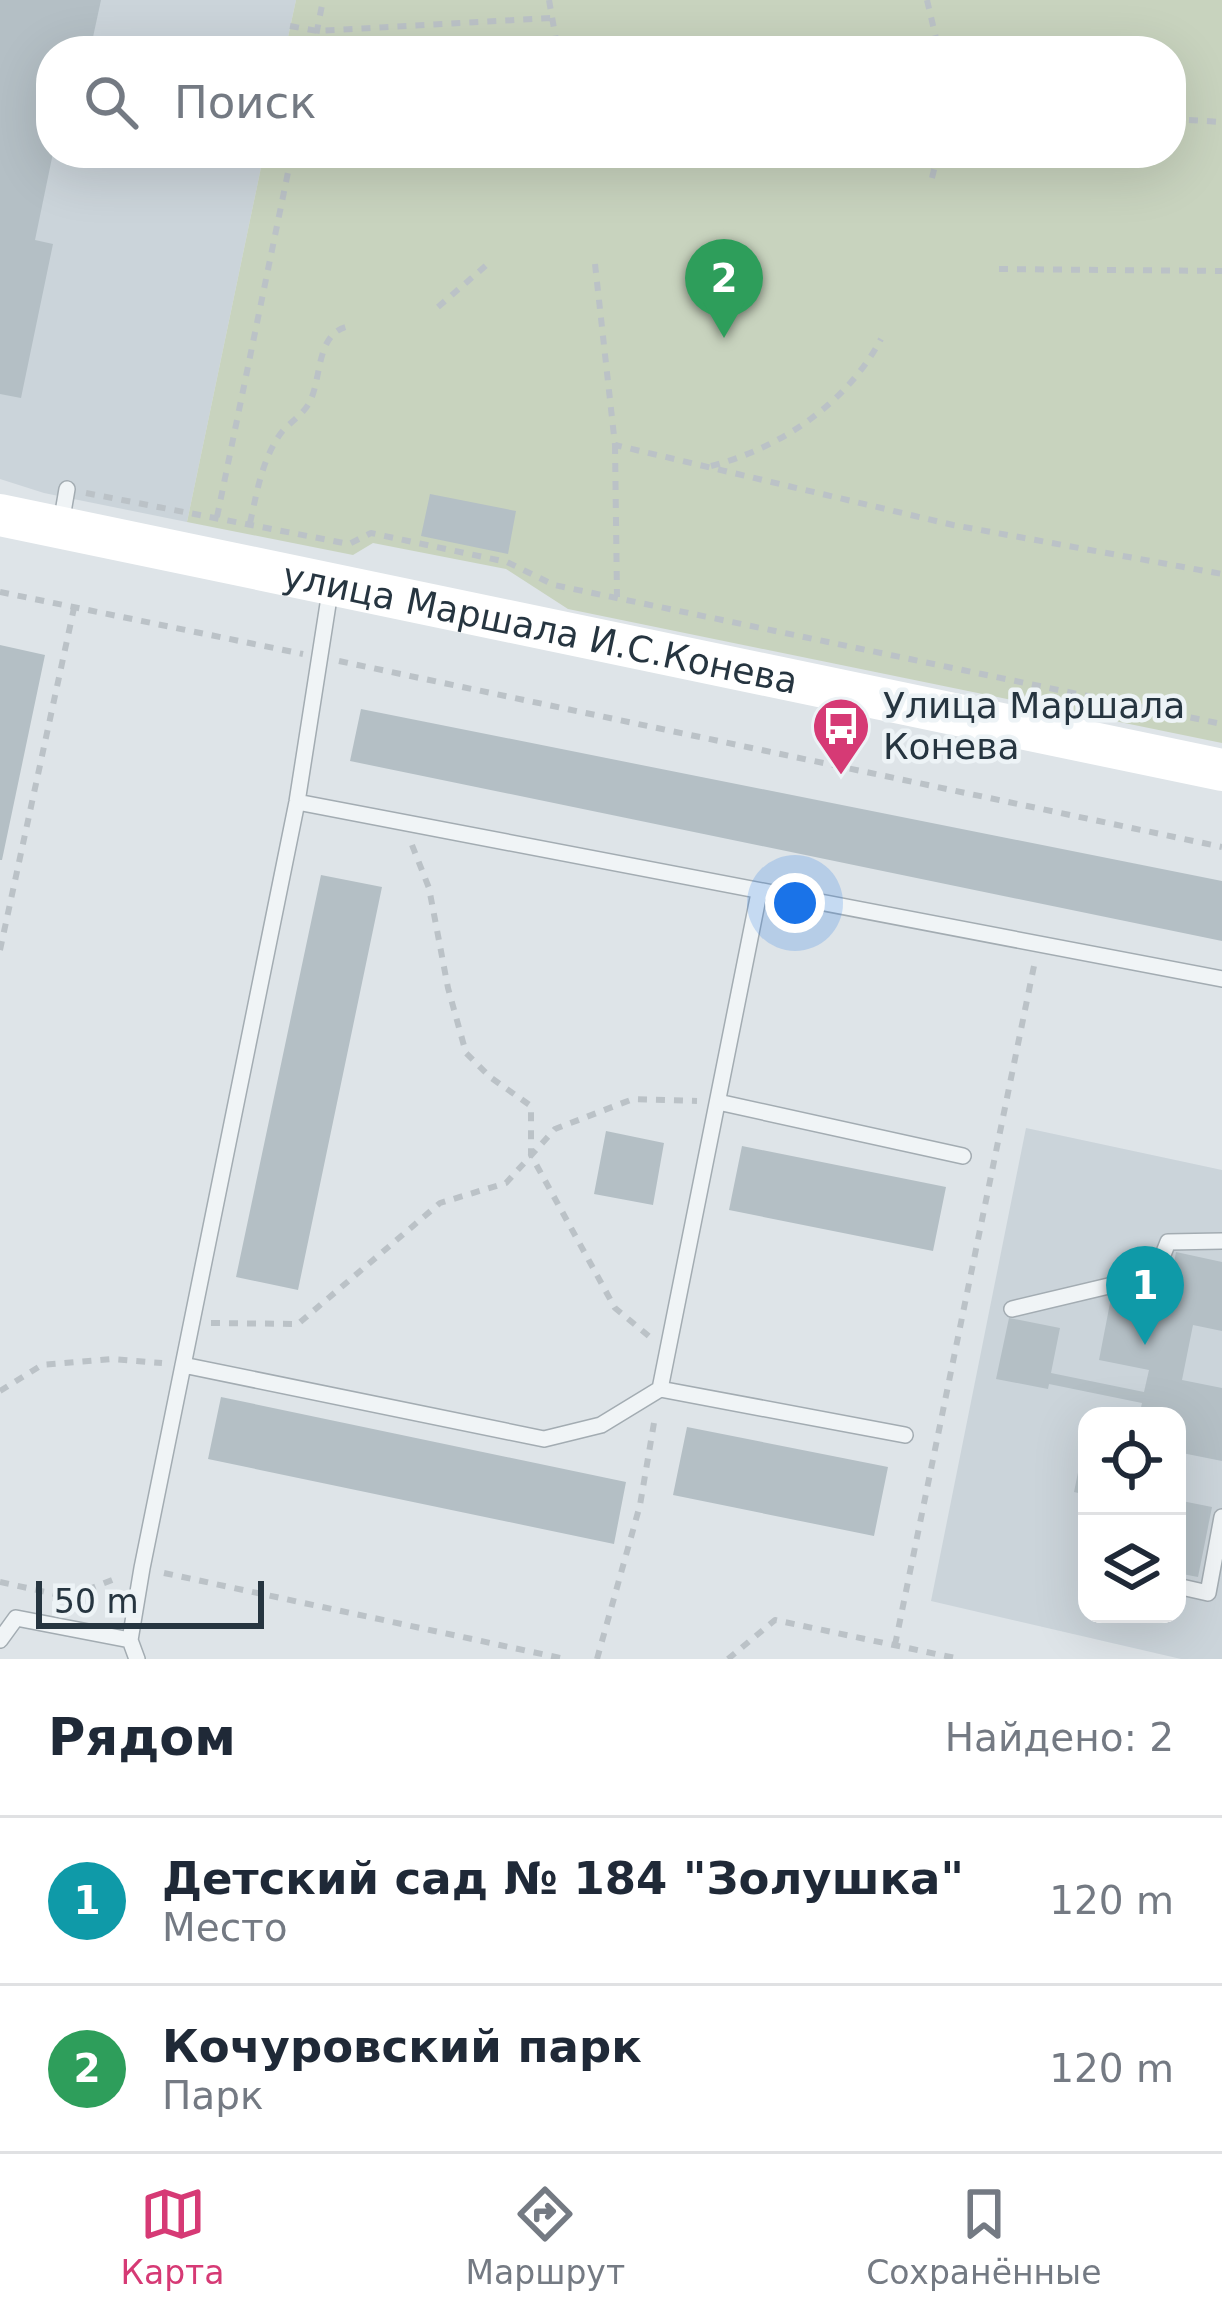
<!DOCTYPE html>
<html lang="ru">
<meta charset="utf-8">
<style>
body{margin:0;font-family:"DejaVu Sans",sans-serif;background:#f6f6f7;color:#1f2937}
.controls{position:absolute;right:36px;bottom:36px;display:grid;overflow:hidden;border-radius:24px;box-shadow:0 12px 48px #0002}
.controls button{width:108px;height:108px;display:grid;place-items:center;padding:0;border:0;border-bottom:3px solid #e0e1e3;background:#fff;color:#1f2937;font:60px sans-serif}
.scale{position:absolute;left:36px;bottom:30px;width:228px;box-sizing:border-box;padding-left:12px;border:6px solid #263540;border-top:0;font-size:33px;line-height:42px;white-space:nowrap;color:#263540;-webkit-text-stroke:9px #edf3f6;paint-order:stroke}
.you{position:absolute;left:795px;top:903px;width:42px;height:42px;margin:-30px;border:9px solid #fff;border-radius:50%;background:#1a73e8;box-shadow:0 0 0 18px #1a73e833}
.badge{display:grid;place-items:center;width:78px;height:78px;border-radius:50%;background:#d63a75;color:#fff;font-size:39px;font-weight:700}
.pin{position:absolute;translate:-50% -99px;filter:drop-shadow(0 3px 6px #0008)}
.pin::after{content:'';position:absolute;top:63px;width:42px;height:36px;background:inherit;clip-path:polygon(0 0,100% 0,50% 100%)}
.list{margin:0;padding:0;list-style:none}
h2{display:flex;justify-content:space-between;align-items:center;height:156px;margin:0;padding:0 48px;font-size:51px}
h2 small{font-size:39px;font-weight:400;color:#747a83}
.list li{display:grid;grid-template-columns:78px 1fr auto;gap:36px;align-items:center;box-sizing:border-box;height:168px;padding:0 48px;border-top:3px solid #e0e1e3}
.list b{display:block;font-size:45px;white-space:nowrap}
.list p{margin:0;font-size:39px;white-space:nowrap;color:#747a83}
.list em{font-size:39px;font-style:normal;color:#747a83}
.icon{flex:none;width:66px;height:66px;fill:none;stroke:currentColor;stroke-width:2;stroke-linecap:round;stroke-linejoin:round}
.map{position:relative;flex:none;width:1222px;height:1659px;overflow:hidden}
.search{position:absolute;background:#fff;box-shadow:0 12px 48px #0002;left:36px;right:36px;top:36px;height:132px;display:flex;align-items:center;gap:30px;box-sizing:border-box;padding:0 42px;border-radius:48px;color:#747a83;font-size:45px}
.sheet{height:492px;background:#fff}
nav{display:flex;justify-content:space-around;align-items:center;box-sizing:border-box;height:168px;border-top:3px solid #e0e1e3;background:#fff;font-size:33px;color:#747a83}
nav a{display:grid;justify-items:center;gap:6px}
nav .on{color:#d63a75}
.map>svg:first-child{display:block}
.built{fill:#cbd4da;fill-rule:evenodd}
.green{fill:#c8d3be}
.building{fill:#b4bfc5}
.lines{fill:none;stroke-linecap:round;stroke-linejoin:round}
.lane-casing{stroke:#a3acb2;stroke-width:18}
.path{stroke:#bbc2c7;stroke-width:6;stroke-dasharray:9 9;stroke-linecap:butt}
.lane{stroke:#f0f4f6;stroke-width:15}
.secondary{stroke:#fff;stroke-width:42}
.labels{text-anchor:middle;dominant-baseline:central;stroke-width:9;stroke-linejoin:round;paint-order:stroke}
.street-label{font-size:36px;fill:#263540;stroke:#edf3f6}
.poi-label{font-size:36px;fill:#263540;stroke:#edf3f6;text-anchor:start}
</style>
<div class="map">
<svg width="1222" height="1659" viewBox="0 0 1222 1659">
<rect width="100%" height="100%" fill="#dee4e8"/>
<path class="built" d="M0,0H296L285,51H51V153H264L187,522L44,493L0,479Z
M1026,1128L1222,1170V1659H1181L931,1601ZM1087,1416H1177V1614H1087Z"/>
<path class="green" d="M296,0H1222V743L568,609L506,569L373,543L353,555L187,522L264,153H1171V51H285Z"/>
<path class="building" d="M0,0H101L90,51H51L53,153L35,240L53,244L21,398L0,394Z
M430,494L516,511L508,554L421,536Z
M0,645L45,655L2,860H0Z
M361,709L1222,881V941L350,761Z
M321,875L382,887L298,1290L236,1277Z
M606,1131L664,1143L653,1205L594,1194Z
M742,1146L946,1187L933,1251L729,1210Z
M1176,1252L1222,1262V1331L1193,1325L1182,1380L1222,1388V1461L1177,1452V1416H1139L1142,1403L1049,1384L1048,1389L996,1379L1009,1318L1060,1328L1051,1373L1144,1392L1149,1370L1099,1360L1111,1298L1165,1309Z
M221,1397L626,1482L614,1544L208,1459Z
M687,1427L888,1467L874,1536L673,1495Z
M1085,1438L1087,1439V1495L1074,1492Z
M1177,1500L1212,1507L1198,1577L1177,1573Z"/>
<g class="lines">
<g class="lane-casing">
<path id="lane" d="M61,524L67,489
M297,802L1222,979
M718,1102L963,1156
M1012,1309L1155,1275L1168,1242L1222,1241
M183,1365L544,1439L601,1425L660,1389L905,1435
M660,1389L759,893
M1177,1586L1208,1593L1222,1517
M0,1640L16,1618L130,1640
M137,1659L130,1640L142,1568L297,802L331,585"/>
</g>
<path class="path" d="M549,0L558,51
M927,0L939,51
M290,26L317,31L552,18
M313,51L323,0
M713,51L729,38
M1171,119L1222,122
M932,178L938,153
M595,264L615,445L953,525L1222,574
M999,269L1222,271
M438,307L490,262
M615,445L617,597
M711,466C781,448 847,403 881,339
M86,493L349,544L371,533L507,562L554,585L1222,724
M217,517L292,153
M250,523C257,492 262,459 281,433C289,423 301,416 308,405C323,381 314,332 350,326
M0,592L303,654
M339,661L1222,847
M412,845L429,888L448,988L466,1053L490,1077L531,1106V1155L615,1308L651,1338
M0,950L74,608
M211,1323L298,1324L440,1203L506,1183L555,1129L633,1099L697,1101
M0,1391L42,1365L111,1359L162,1363
M164,1573L565,1659
M0,1582L69,1597L117,1578
M895,1645L1035,961
M597,1659L640,1505L655,1417
M728,1659L775,1620L960,1659"/>
<use href="#lane" class="lane"/>
<path class="secondary" id="s1" d="M0,515L1222,770"/>
</g>
<defs>
<g id="bus-pin" transform="scale(3)"><path d="M0 17L-7.5 6A9.5 9.5 0 1 1 7.5 6Z" fill="#d63a75" stroke="#edf3f6"/><path d="M-5-6H5V4H4V6H2V4H-2V6H-4V4H-5ZM-3.5-4V0h7V-4ZM-3.5 1.2v1.5H-2V1.2ZM2 1.2v1.5H3.5V1.2Z" fill="#fff"/></g>
</defs>
<g fill-rule="evenodd">
<use href="#bus-pin" x="841" y="726"/>
</g>
<g class="labels">
<g class="street-label">
<text stroke="none"><textPath href="#s1" startOffset="552">улица Маршала И.С.Конева</textPath></text>
</g>
<g class="poi-label">
<text x="883" y="705">Улица Маршала<tspan x="883" dy="41">Конева</tspan></text>
</g>
</g>
</svg>
<div class="controls">
<button><svg class="icon" aria-label="locate" viewBox="0 0 24 24"><circle cx="12" cy="12" r="6"/><path d="M12 2v4M12 18v4M2 12h4M18 12h4"/></svg></button>
<button><svg class="icon" aria-label="layers" viewBox="0 0 24 24"><path d="M12 4l9 5-9 5-9-5zM3 14l9 5 9-5"/></svg></button>
</div>
<div class="scale">50 m</div>
<div class="you"></div>
<div class="pin badge" style="left:1145px;top:1345px;background:#0f9aa8">1</div>
<div class="pin badge" style="left:724px;top:338px;background:#2e9e5b">2</div>
<div class="search"><svg class="icon" aria-label="search" viewBox="0 0 24 24"><circle cx="10" cy="10" r="6"/><path d="M15 15l6 6"/></svg>Поиск</div>
</div>
<section class="sheet">
<h2>Рядом<small>Найдено: 2</small></h2>
<ul class="list">
<li><span class="badge" style="background:#0f9aa8">1</span><div><b>Детский сад № 184 &quot;Золушка&quot;</b><p>Место</p></div><em>120 m</em></li>
<li><span class="badge" style="background:#2e9e5b">2</span><div><b>Кочуровский парк</b><p>Парк</p></div><em>120 m</em></li>
</ul>
</section>
<nav>
<a class="on"><svg class="icon" aria-label="map" viewBox="0 0 24 24"><path d="M3 6l6-2 6 2 6-2v14l-6 2-6-2-6 2zM9 4v14M15 6v14"/></svg>Карта</a>
<a><svg class="icon" aria-label="directions" viewBox="0 0 24 24"><path d="M12 3l9 9-9 9-9-9zM9 14v-3h6M13 9l2 2-2 2"/></svg>Маршрут</a>
<a><svg class="icon" aria-label="saved" viewBox="0 0 24 24"><path d="M7 4h10v16l-5-4-5 4z"/></svg>Сохранённые</a>
</nav>
